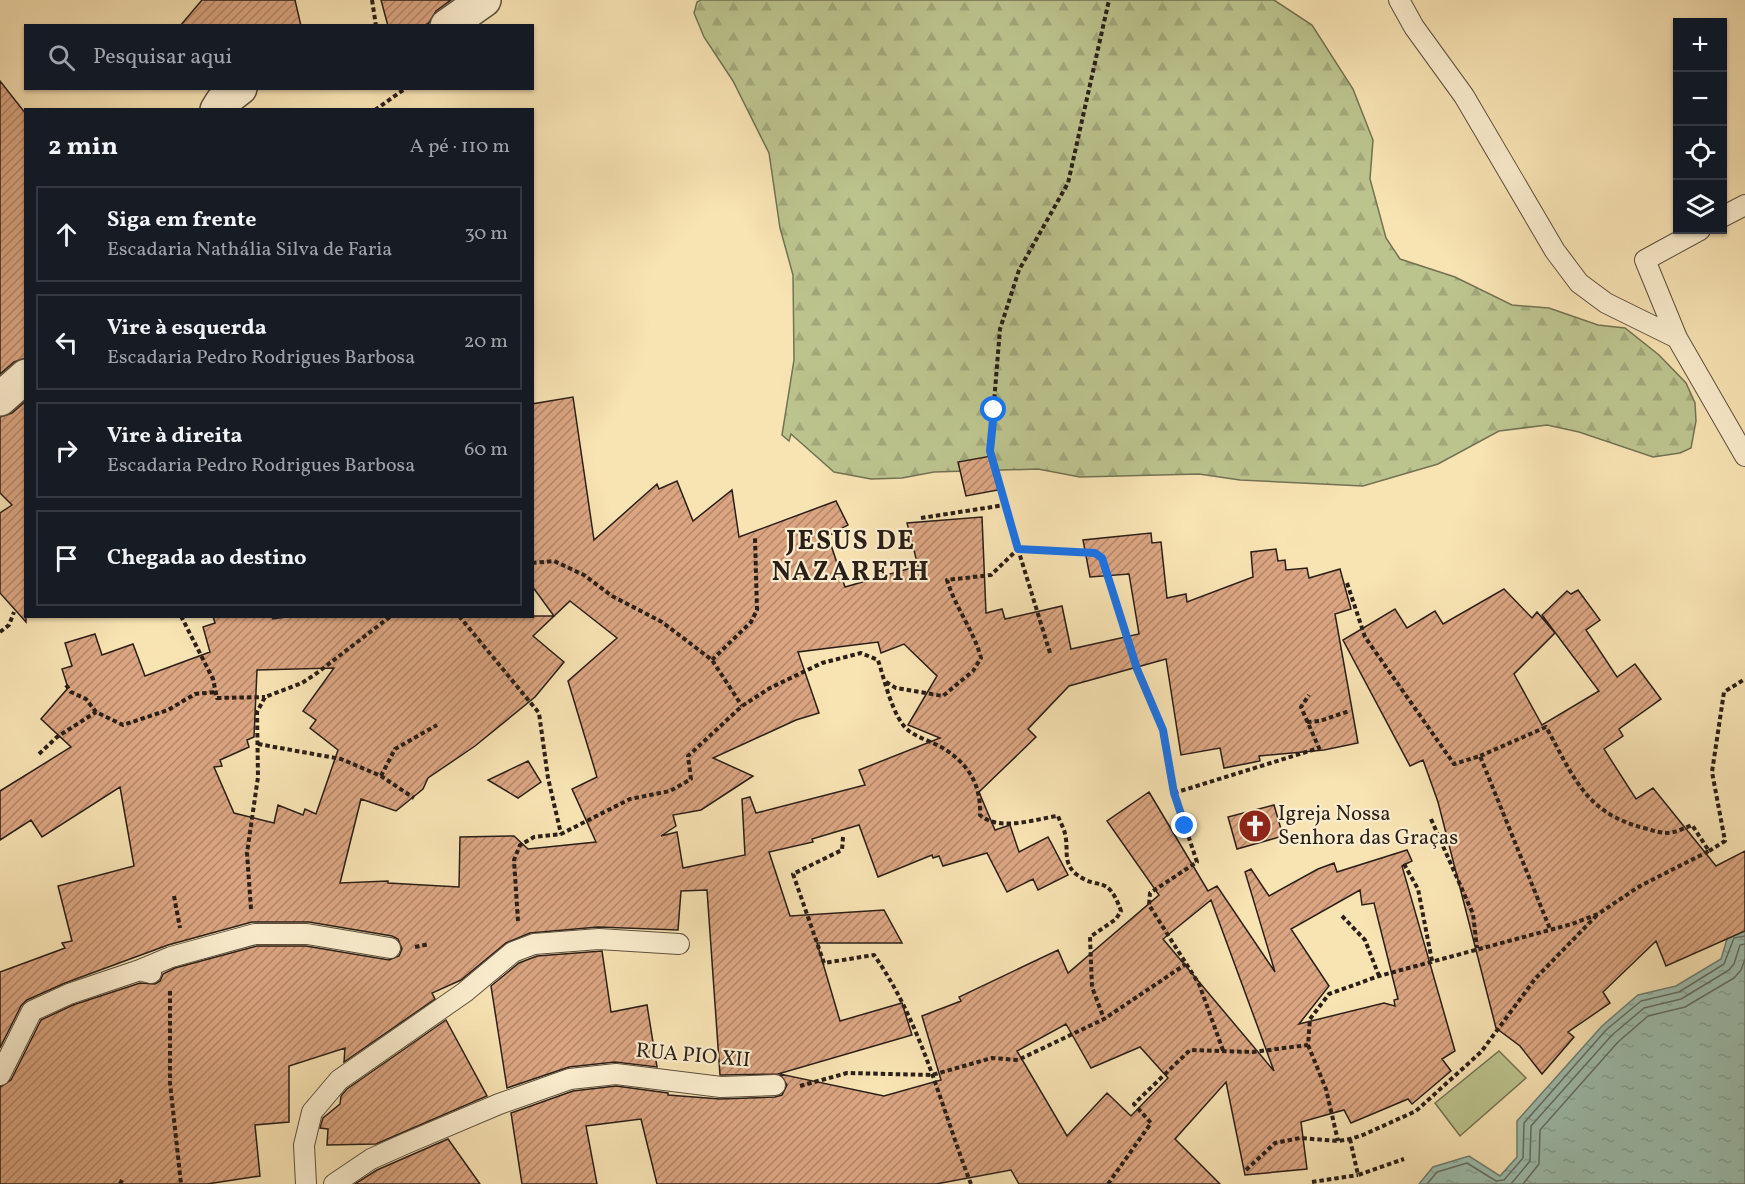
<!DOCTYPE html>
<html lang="pt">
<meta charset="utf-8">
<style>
body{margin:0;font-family:Vollkorn,serif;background:#20242c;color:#f1f3f6}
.controls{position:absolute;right:18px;top:18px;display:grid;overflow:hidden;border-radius:0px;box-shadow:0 2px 4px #0004}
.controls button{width:54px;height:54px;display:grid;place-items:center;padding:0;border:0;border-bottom:2px solid #363941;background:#171b24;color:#f1f3f6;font:30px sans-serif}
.stop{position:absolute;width:18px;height:18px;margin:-14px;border:4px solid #1a73e8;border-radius:50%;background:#fff}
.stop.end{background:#1a73e8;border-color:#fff;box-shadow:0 2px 6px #0008}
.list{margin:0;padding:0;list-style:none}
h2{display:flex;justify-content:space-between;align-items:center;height:78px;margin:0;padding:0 24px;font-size:26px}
h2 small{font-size:20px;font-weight:400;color:#9ea1a6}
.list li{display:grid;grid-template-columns:39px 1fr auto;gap:18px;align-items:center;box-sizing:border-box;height:96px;margin:0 12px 12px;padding:0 12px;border:2px solid #363941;border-radius:0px}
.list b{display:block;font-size:22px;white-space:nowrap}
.list p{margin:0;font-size:20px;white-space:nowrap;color:#9ea1a6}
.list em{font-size:20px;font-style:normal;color:#9ea1a6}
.icon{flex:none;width:33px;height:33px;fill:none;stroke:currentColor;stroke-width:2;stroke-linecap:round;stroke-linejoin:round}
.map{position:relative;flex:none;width:1745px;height:1184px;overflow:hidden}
.search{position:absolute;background:#171b24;box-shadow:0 2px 4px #0004;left:24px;top:24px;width:510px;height:66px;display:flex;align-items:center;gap:15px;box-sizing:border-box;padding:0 21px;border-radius:0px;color:#9ea1a6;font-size:22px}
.panel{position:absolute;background:#171b24;box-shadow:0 2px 4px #0004;left:24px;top:108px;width:510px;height:510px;border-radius:0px}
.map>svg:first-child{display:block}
.forest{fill:url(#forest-firs);stroke:#737253;stroke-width:1.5}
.pitch{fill:#bcc48e;stroke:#737253;stroke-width:1.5}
.water{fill:url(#water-ripples);stroke:#6f7e73;stroke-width:1.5}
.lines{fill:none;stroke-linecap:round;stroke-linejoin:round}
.shore{stroke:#646e64;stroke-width:1.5}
.building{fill:url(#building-hatch);stroke:#2a1f18;stroke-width:1.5;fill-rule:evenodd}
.service-casing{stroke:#5e503f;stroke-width:22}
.minor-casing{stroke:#5e503f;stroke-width:36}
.path{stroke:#2a1f18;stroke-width:4;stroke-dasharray:4.5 3;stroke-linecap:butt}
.service{stroke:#faedce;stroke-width:20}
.minor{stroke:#faedce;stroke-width:33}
.route{stroke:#1a73e8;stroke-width:8}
.labels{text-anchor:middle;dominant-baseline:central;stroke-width:4.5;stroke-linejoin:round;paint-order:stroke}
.poi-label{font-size:21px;fill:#2a1f18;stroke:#faedce;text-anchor:start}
.street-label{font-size:21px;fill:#2a1f18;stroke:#faedce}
.district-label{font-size:27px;font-weight:bold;letter-spacing:1.5px;fill:#2a1f18;stroke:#faedce}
</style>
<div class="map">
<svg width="1745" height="1184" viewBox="0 0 1745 1184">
<defs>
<pattern id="forest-firs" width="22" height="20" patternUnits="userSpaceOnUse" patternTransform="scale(1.5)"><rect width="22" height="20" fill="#bcc48e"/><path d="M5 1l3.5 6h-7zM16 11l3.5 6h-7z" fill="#a2a87a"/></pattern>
<pattern id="water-ripples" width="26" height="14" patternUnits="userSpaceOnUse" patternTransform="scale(1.5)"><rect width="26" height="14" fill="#9dbeaf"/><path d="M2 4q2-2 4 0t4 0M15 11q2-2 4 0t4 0" fill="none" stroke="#87a396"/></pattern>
<pattern id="building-hatch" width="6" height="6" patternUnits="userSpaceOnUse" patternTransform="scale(1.5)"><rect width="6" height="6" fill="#dba581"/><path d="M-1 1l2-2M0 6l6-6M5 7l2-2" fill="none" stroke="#b28669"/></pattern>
</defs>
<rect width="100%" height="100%" fill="#f8e3b3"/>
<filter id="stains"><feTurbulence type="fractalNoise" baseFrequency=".00333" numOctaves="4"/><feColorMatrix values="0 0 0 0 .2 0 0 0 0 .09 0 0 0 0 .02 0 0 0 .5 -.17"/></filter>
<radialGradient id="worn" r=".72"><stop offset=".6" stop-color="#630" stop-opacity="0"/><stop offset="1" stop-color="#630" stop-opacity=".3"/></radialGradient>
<path class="forest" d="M701,0H1274L1312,25L1353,89L1373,140L1370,179L1386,238L1400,259L1455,277L1512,305L1549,308L1598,325L1625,328L1659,355L1686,383L1695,403L1696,421L1691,448L1680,453L1653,457L1579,432L1547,425L1499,431L1438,464L1363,486L1240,480L1199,474L1080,477L1038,469L934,472L902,478L871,479L834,472L791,434L789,441L782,435L794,360L793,275L780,228L769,153L733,81L704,37L694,13L697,2Z"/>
<path class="pitch" d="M1499,1051L1526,1078L1460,1136L1435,1103Z"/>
<path class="water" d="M1745,930V1184H1419L1433,1167L1469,1156L1500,1176L1517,1157V1121L1602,1026L1638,995L1676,986L1721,959L1729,932Z"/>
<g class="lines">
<path class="shore" d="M1427,1184L1437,1172L1467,1163L1496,1181L1504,1180L1523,1158L1524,1123L1606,1030L1641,1001L1679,992L1724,964L1734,938L1745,936
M1511,1184L1530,1161L1531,1126L1612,1035L1644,1008L1681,999L1729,970L1734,964L1740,945L1745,944
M1523,1184L1539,1164L1540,1130L1618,1042L1648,1016L1685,1007L1734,978L1741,970L1745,959"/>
</g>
<path class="building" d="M202,0H295L301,26H180Z
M381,0H451L436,11L429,23L424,26H388Z
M0,81L26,114V358L14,362L0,374Z
M573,397L594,540L657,484L659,489L677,481L693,521L732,490L739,537L836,501L848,525L828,536L845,587L918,566L907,523L982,517L986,613L1002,609L1005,619L1062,606L1071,649L1139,634L1129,574L1090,577L1083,540L1151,533L1152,543L1161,542L1167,598L1186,594L1187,602L1253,577L1251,552L1276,549L1278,561L1285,560L1286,570L1307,568L1309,578L1340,569L1351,609L1335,614L1358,743L1324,750L1259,756L1260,761L1224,768L1220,748L1181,755L1166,659L1069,686L1028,729L1036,737L979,792L995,830L1010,825L1019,852L1048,837L1068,875L1038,890L1033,879L1007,892L987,853L943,866L939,856L933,858L932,855L878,877L859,825L812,839L813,842L769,852L790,916L884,910L902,943H817L840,1021L902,1003L912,1035L778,1074L720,1075L707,890L681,891L678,930L598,927L530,933L506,943L461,980L432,993L435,999L344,1062L345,1048L289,1066V1122L255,1125L260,1176L207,1184H0V1087L11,1080L41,1020L73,1005L140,983L155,984L160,981L163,974L175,968L257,946H306L389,960L399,956L402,949L398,939L392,936L309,922H252L168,945L65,983L27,1000L21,1006L0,1048V972L65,948L62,943L72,941L58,886L134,866L120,787L42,837L31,820L0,840V791L71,747L41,719L68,688L62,669L72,666L65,643L95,634L102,655L133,644L145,676L210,652L203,627L215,623L213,616L272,617L273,619L291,616H554L532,586V404ZM570,601L617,638L568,681L597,777L572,789L596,842L528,849L514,836L460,837L459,887L388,883V881L340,883L361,799L396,811L423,789L428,778L475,746L535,697L564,662L533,636ZM878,642L881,653L904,644L937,676L908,725L940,738L859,770L865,785L756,813L750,797L742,799L745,855L683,868L677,832L661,836L676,826L673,815L701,810L753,776L713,758L796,720L819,713L798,652ZM334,668L303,711L316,720L310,728L338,750L316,814L305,809L303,815L278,805L274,823L234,813L214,767L222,766L220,760L249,747L247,740L254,737L257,670Z
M26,401V622L0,593V513L12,505L0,493V417L12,413Z
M991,456L998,490L966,496L958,462Z
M1504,589L1532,618L1537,612L1555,633L1514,674L1542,725L1599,691L1542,615L1567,591L1571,594L1578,590L1600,620L1586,630L1617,677L1635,664L1661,699L1619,729L1623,736L1604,749L1636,799L1653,788L1716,866L1745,851V931L1666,966L1656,941L1603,992L1610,1003L1568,1032L1574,1037L1542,1074L1520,1046L1496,1028L1438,802L1423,760L1410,766L1343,640L1395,609L1407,628L1435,611L1443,624Z
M528,761L541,782L518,798L488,780Z
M1149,792L1208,891L1217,886L1275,972L1245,872L1251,869L1269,896L1318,869L1334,863L1337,872L1407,850L1412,861L1402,866L1455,1051L1442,1059L1451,1071L1412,1104L1408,1099L1351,1123L1344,1110L1301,1122L1307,1169L1245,1175L1226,1082L1175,1139L1220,1184H1019L1011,1170L936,1184H657L641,1119L586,1126L597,1184H522L511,1113L573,1091L616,1086L668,1093V1095L720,1099L775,1097L782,1095L787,1085L780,1074L884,1096L941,1080L922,1016L961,1001L959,997L1058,950L1068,973L1159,895L1107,821ZM1360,890L1362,905L1374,903L1398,999L1394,1000L1395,1006L1384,1003L1299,1024L1329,986L1291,929ZM1211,900L1274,1071L1163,939ZM1066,1024L1091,1068L1140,1047L1168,1078L1131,1116L1107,1093L1067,1136L1017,1051Z
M1274,805L1283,836L1237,849L1228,817Z
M602,951L611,1012L647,1005L657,1067L615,1062L569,1067L507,1088L491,986L519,963L537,956Z
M446,1020L487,1096L376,1144L327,1145L328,1129L320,1128L323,1118L340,1104L341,1096L347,1089Z
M448,1139L480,1184H355L377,1170Z"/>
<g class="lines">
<g class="service-casing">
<path id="service" d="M1399,0L1414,27L1464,96L1555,251L1579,283L1606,303L1677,338L1745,456
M1722,217L1745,205
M1677,338L1645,260L1700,230
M140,970L171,957L255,934H307L390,948
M0,1075L32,1011L69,994L140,970L151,973
M306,1184L304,1145L312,1112L339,1080L465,992L513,952L534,944L599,939L679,944
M334,1184L371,1159L407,1143L499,1104L570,1079L616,1074L721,1087L775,1085"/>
</g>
<g class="minor-casing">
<path id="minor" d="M447,26L484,0
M217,110L222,102L240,88
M0,399L26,376"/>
</g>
<path class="path" d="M372,0L376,26
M375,110L406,88
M921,518L1005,505
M532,563L554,561L584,575L612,596L662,622L712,660L742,706
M1347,583L1365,637L1454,764L1480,756L1550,929
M181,616L213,679L217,698L265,697
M459,616L539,713L548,778L561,834
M0,632L9,625L14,612
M1050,653L1018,549L1095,553L1103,558L1137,669L1163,730L1174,793L1197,862L1150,893L1149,905L1199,984L1224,1053
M712,660L751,622L757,610L755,538
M886,682L896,688L943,696L973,671L981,658C974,631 955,607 947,580L991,575L1018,549L990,451L1000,329L1019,270L1068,183L1109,0
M66,685L71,692L86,699L96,712L123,725L168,710L195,694L216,692
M1307,722L1320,721L1349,711
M258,744L341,759L381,776L414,798
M39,754L57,737L96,712
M381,776L395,749L437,725
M1174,793L1319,748L1301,707L1309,695
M1431,819L1473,914L1477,948
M843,837L842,850L793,874L824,963L874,955C922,1023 941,1107 971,1184
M1709,851L1725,841L1712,772L1724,692L1745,679
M1404,864L1418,889L1432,961
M174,896L180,928
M251,909L247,853L258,777L257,712L265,697L302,683L317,673L391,616
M1342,916L1365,940L1379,976
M518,921L514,860L520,845L534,837L561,834L630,799L670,791L691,779L688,756L742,706L770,688L822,663L861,653L878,660C884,678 893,719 909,731C920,739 934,742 946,750C970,766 981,786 980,815C999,832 1035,819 1058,816C1060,822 1064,828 1065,834C1069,849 1062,862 1076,874C1099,892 1107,872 1121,911L1116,919L1090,937L1092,987L1104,1019
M415,947L429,944
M170,991V1083L181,1184
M1308,1045L1326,1089L1338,1141
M800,1086L847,1073L932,1075L992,1058L1018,1060L1104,1019L1186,964
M1350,1139L1358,1175L1404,1159
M1246,1170L1275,1143L1300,1138L1338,1141L1350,1139L1363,1135L1416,1111L1481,1052L1535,979L1597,915
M1312,1182L1358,1175
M120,1184L122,1180
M1108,1184L1151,1123L1134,1104L1190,1050L1253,1052L1308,1045L1310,1019L1329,994L1379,976L1572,924L1598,914L1640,886L1709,851L1692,825C1668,835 1669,835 1644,828C1585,813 1574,777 1546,727L1480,756"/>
<use href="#service" class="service"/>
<use href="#minor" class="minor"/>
</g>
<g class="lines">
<path class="route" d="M994,410L990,451L1018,549L1095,553L1102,558L1137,669L1163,730L1174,793L1185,826"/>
</g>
<defs>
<g id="church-disc" transform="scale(1.725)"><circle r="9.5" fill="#8f2418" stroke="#faedce"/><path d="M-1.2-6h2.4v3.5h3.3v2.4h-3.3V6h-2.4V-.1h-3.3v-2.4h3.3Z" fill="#fff"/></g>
</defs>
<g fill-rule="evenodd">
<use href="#church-disc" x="1255" y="826"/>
</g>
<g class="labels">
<g class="poi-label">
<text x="1278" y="814">Igreja Nossa<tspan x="1278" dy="24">Senhora das Graças</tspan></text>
</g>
<g class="street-label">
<text transform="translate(693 1056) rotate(5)">RUA PIO XII</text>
</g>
<g class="district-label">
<text x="851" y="542">JESUS DE<tspan x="851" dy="31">NAZARETH</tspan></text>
</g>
</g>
<rect width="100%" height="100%" filter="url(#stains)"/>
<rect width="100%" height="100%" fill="url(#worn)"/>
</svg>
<div class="controls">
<button>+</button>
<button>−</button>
<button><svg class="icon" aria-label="locate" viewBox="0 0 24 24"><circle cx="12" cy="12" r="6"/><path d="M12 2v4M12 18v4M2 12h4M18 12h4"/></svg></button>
<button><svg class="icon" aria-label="layers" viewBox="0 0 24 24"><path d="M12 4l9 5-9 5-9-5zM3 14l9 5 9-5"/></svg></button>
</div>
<div class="stop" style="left:994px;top:410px"></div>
<div class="stop end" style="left:1185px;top:826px"></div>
<div class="search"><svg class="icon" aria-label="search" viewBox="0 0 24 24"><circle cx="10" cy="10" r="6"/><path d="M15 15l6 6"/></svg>Pesquisar aqui</div>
<section class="panel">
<h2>2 min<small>A pé · 110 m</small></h2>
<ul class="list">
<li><svg class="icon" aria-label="ahead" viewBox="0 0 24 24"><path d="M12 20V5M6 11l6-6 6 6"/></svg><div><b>Siga em frente</b><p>Escadaria Nathália Silva de Faria</p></div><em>30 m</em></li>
<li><svg class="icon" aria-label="left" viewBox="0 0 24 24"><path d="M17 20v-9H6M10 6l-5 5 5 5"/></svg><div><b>Vire à esquerda</b><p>Escadaria Pedro Rodrigues Barbosa</p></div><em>20 m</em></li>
<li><svg class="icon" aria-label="right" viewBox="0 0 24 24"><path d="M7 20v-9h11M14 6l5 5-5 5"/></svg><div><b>Vire à direita</b><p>Escadaria Pedro Rodrigues Barbosa</p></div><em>60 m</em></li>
<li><svg class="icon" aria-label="arrive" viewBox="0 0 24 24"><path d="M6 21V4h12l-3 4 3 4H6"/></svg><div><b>Chegada ao destino</b></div></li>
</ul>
</section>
</div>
